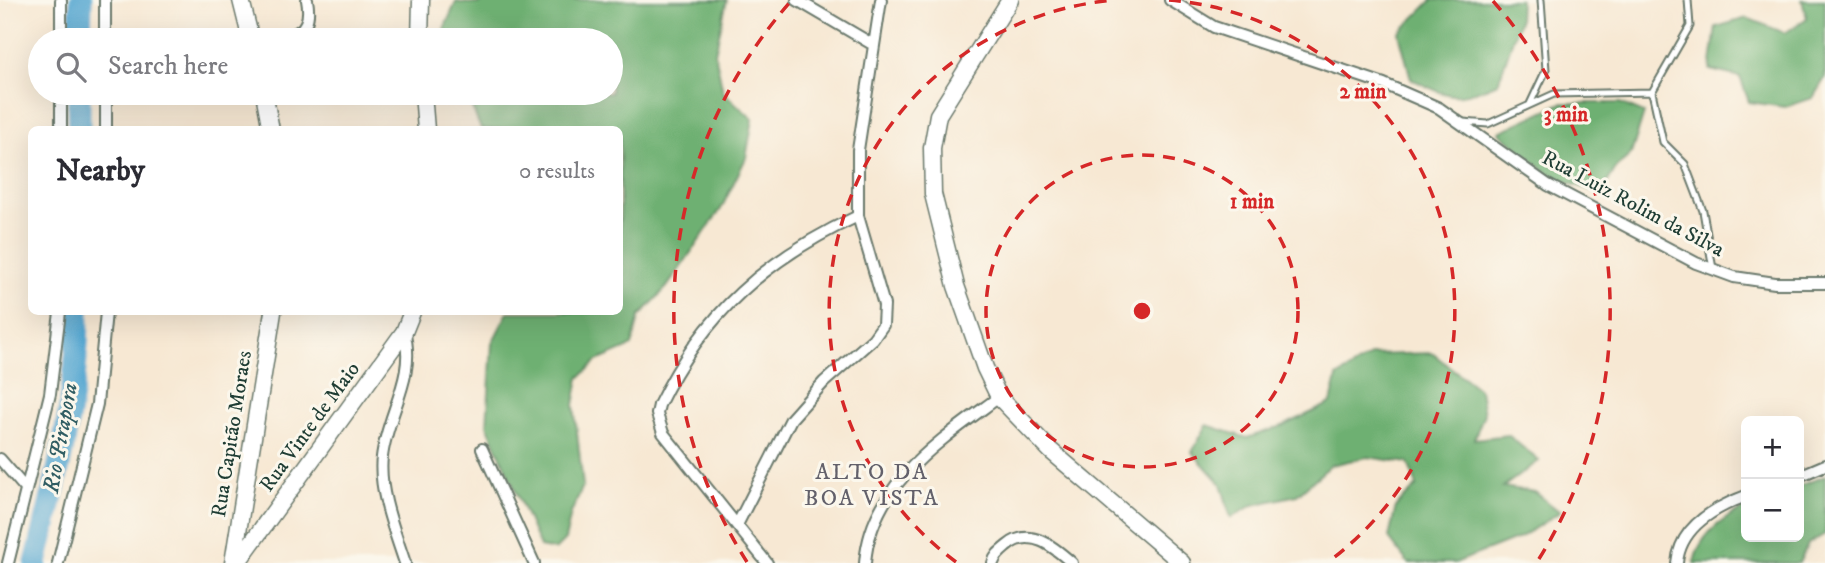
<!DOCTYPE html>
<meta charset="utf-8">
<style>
body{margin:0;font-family:"IM FELL DW Pica",serif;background:#f2f2f3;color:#2b2b33}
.controls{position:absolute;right:21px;bottom:21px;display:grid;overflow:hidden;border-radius:10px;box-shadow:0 7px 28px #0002}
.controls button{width:63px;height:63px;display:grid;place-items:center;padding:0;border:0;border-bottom:2px solid #e1e1e2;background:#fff;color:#2b2b33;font:35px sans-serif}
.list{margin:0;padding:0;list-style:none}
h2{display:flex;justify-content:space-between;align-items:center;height:91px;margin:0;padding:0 28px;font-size:30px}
h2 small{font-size:23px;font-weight:400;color:#7c7c81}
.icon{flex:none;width:38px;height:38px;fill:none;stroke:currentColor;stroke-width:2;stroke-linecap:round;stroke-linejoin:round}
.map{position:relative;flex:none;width:1825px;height:563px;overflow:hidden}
.search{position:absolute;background:#fff;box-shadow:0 7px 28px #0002;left:28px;top:28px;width:595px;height:77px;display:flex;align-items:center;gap:18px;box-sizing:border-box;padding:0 24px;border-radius:38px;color:#7c7c81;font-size:26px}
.panel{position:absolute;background:#fff;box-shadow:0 7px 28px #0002;left:28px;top:126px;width:595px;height:189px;border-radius:10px}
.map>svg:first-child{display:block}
.forest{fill:#6eb072;stroke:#467653;stroke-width:2}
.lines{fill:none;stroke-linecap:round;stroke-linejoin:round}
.river{stroke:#57a7d1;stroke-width:23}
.lane-casing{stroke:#6b796c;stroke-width:9}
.street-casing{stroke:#6b796c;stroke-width:14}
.secondary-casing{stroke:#6b796c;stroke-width:19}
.lane{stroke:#fff;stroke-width:5}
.street{stroke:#fff;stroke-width:10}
.secondary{stroke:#fff;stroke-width:16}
.ring{fill:none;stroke:#d62828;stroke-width:3.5;stroke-dasharray:12 9}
.labels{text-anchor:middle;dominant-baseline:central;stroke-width:6;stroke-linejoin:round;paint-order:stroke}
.street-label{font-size:21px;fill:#1f3d34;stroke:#fbf7ec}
.water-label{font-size:23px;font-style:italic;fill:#305d63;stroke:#fbf7ec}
.neighbourhood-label{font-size:23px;letter-spacing:2px;fill:#63616b;stroke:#fbf7ec}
.centre{fill:#d62828;stroke:#fbf7ec;stroke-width:3.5}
.ring-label{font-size:21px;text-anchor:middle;font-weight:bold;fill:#d62828;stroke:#fbf7ec;stroke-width:6;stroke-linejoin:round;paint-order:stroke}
</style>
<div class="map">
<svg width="1825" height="563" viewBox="0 0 1825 563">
<rect width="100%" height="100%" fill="#fbf7ec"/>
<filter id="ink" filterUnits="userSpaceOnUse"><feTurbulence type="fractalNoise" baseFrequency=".0143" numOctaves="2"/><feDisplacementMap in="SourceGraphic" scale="14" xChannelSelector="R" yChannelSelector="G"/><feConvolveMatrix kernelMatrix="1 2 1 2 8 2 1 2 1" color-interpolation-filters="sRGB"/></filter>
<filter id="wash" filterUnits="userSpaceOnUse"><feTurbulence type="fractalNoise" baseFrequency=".00686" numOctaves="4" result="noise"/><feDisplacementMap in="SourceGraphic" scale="28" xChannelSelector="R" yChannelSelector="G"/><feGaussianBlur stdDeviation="1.57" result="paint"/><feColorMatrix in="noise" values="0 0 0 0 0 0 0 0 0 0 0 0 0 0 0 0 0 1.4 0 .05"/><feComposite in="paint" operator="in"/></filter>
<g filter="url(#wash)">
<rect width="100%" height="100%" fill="#f7e8d3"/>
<path class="forest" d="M486,0H727L715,53L723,92L753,119L746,158L721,209L667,287L639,317L632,346L597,361L579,378L574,405L583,486L571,513L565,540L555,550L540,547L487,425L492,343L508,312H620V130L481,129L466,93H611V40H448L444,29L456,2L479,4Z
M1432,0H1520L1519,21L1498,83C1454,101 1453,99 1411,79L1399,33Z
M1802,0H1825V78L1813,98L1785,107L1749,102L1740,77L1710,70L1716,27L1747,18L1785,33L1807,18Z
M1561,103H1620L1644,113L1631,154L1616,168L1601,193L1553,178L1499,132Z
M1432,353L1480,390L1484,414L1474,439L1508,435L1539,461L1503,487L1535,492L1560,512L1521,537L1455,563H1408L1389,538L1396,506L1417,486L1408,463L1367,457L1331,465L1297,495L1253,505L1231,518L1221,484L1192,452L1207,425L1247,438L1285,425L1331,403L1337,377L1372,355Z
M1825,476V534L1808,544L1799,563H1694C1699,535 1721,519 1746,508V537H1799V486Z"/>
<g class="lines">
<path class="river" d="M80,40L81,0
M79,130V93
M36,563C56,480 78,398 78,312"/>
</g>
</g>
<g filter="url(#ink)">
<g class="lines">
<g class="lane-casing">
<path id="lane" d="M1688,0L1690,26L1652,92L1663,142L1685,164L1703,211L1713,269
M1530,104L1546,70L1541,0
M1463,122L1488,124L1554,94L1652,92"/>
</g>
<g class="street-casing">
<path id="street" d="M61,0V40
M105,0V40
M797,0L872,44
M1170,0L1214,27L1384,84L1439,108L1548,185L1696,263L1734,277L1775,283H1825
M251,39C281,36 315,42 307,0
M106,93V130
M61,130V93
M404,332C417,376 387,413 382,457C378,490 395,532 405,563
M482,449L534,563
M0,459L25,488
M1799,476L1825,465
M737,525L791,419L824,382L873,339L883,325L884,305L858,216V150L881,0
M8,563L50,394L60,312
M58,563L97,404L106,312
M767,563L663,433L657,414L659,405C703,314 767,258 858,216
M865,563C871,484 941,440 999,397
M993,563C995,555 1001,551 1007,546C1030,526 1054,547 1072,563
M1677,563C1680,527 1716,507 1746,496"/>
</g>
<g class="secondary-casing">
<path id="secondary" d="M241,0L251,40
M1010,0L938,115L932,148L933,194L956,286L985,368L999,397L1051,451L1182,563
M420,40L421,0
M264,93L271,130
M423,93L426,130
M233,563L273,312
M237,563L404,332L412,312"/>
</g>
<use href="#lane" class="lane"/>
<use href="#street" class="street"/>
<use href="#secondary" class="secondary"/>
</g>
</g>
<g class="ring">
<circle cx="1142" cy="311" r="156"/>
<path d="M956 562A312 312 0 0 1 1115 0M1169 0A312 312 0 0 1 1328 562"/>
<path d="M747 562A468 468 0 0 1 791 1M1493 1A468 468 0 0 1 1537 562"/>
</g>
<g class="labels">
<g class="street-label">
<text transform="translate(1633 204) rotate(28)">Rua Luiz Rolim da Silva</text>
<text transform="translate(310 427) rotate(-54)">Rua Vinte de Maio</text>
<text transform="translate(232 434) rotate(-81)">Rua Capitão Moraes</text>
</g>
<g class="water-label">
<text transform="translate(61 438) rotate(-80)">Rio Pirapora</text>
</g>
<g class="neighbourhood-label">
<text x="872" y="472">ALTO DA<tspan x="872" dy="26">BOA VISTA</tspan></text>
</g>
</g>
<circle cx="1142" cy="311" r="10" class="centre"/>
<g class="ring-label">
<text x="1363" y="98">2 min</text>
<text x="1566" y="121">3 min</text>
<text x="1252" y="208">1 min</text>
</g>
</svg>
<div class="controls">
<button>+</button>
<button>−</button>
</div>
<div class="search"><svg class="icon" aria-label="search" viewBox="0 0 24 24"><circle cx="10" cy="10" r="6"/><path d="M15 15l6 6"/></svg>Search here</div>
<section class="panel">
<h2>Nearby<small>0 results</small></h2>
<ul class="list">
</ul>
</section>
</div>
